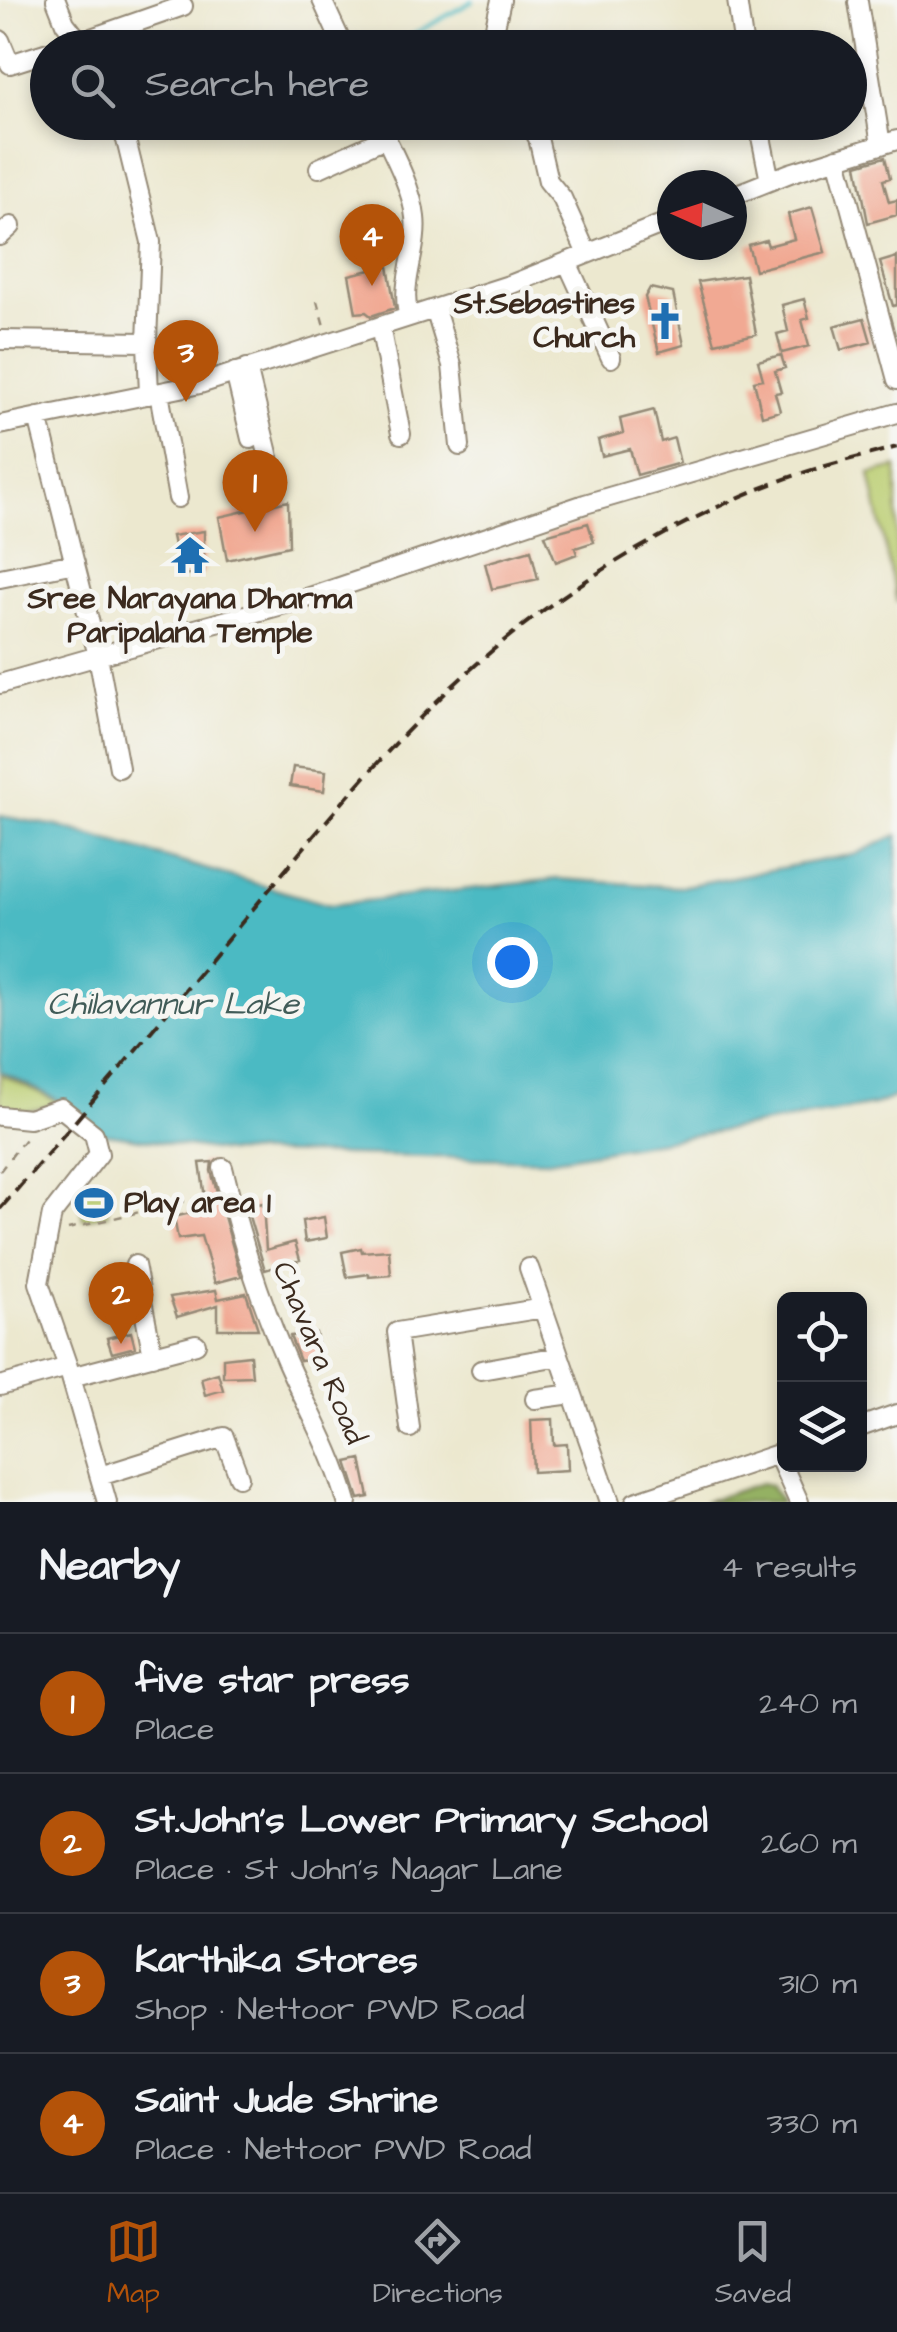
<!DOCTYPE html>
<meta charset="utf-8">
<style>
body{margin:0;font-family:"Architects Daughter",sans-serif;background:#242831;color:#f1f3f6}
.controls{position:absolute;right:30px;bottom:30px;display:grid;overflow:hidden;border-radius:15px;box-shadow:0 5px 15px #0003}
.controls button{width:90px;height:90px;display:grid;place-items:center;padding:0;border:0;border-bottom:2px solid #363941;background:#171b24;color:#f1f3f6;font:50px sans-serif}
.compass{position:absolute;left:657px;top:170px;width:90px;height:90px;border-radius:50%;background:#171b24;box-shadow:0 5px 15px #0003;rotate:273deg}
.you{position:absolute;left:512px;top:962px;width:35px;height:35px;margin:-25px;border:8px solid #fff;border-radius:50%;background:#1a73e8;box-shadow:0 0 0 15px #1a73e833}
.badge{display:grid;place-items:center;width:65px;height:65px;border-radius:50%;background:#b45309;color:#fff;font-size:32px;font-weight:700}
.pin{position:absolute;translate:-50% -82px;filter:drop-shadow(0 2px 5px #0008)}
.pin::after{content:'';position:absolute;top:52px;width:35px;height:30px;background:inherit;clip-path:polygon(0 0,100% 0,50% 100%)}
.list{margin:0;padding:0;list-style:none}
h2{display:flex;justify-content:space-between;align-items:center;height:130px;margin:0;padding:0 40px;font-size:42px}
h2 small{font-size:32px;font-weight:400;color:#9ea1a6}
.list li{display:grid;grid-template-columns:65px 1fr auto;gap:30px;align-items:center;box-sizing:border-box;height:140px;padding:0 40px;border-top:2px solid #363941}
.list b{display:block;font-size:38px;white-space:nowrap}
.list p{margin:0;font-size:32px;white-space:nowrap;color:#9ea1a6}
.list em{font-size:32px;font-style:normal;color:#9ea1a6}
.icon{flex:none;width:55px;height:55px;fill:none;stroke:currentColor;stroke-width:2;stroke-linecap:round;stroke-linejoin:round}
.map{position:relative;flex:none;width:897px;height:1502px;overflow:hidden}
.search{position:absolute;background:#171b24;box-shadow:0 5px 15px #0003;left:30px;right:30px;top:30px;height:110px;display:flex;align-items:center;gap:25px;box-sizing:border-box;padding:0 35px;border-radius:55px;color:#9ea1a6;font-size:38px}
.sheet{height:690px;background:#171b24}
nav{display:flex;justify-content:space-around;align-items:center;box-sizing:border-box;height:140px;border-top:2px solid #363941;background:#171b24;font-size:28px;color:#9ea1a6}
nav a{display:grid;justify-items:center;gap:5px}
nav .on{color:#b45309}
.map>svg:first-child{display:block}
.green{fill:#bbce72;stroke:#7b7c48;stroke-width:2.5}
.forest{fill:#94b164;stroke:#686e41;stroke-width:2.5}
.water{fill:#4cbac3;stroke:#447270;stroke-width:2.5}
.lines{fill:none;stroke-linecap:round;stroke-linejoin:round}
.stream{stroke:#4cbac3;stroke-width:4}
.building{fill:#f1a993}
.minor-casing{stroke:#948976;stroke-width:22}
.path{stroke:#948976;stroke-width:2.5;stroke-dasharray:8 8;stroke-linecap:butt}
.minor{stroke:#fff;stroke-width:18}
.rail{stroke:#3b2a1e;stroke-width:4;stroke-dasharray:15 8;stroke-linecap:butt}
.labels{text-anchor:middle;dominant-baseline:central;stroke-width:10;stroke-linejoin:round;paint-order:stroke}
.poi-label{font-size:30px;font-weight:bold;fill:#3b2a1e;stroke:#f6f6f2;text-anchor:end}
.street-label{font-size:30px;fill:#3b2a1e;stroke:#f6f6f2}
.water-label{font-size:32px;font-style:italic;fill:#415c58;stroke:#f6f6f2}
</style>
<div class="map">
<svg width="897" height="1502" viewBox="0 0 897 1502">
<rect width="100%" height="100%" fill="#f6f6f2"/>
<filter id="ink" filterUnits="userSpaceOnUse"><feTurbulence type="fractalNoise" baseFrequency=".01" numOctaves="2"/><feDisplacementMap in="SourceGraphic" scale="20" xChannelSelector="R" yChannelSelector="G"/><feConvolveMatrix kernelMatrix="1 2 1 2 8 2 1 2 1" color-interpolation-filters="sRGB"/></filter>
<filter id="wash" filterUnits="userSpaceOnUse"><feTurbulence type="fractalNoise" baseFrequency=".0048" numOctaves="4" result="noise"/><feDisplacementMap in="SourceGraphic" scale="40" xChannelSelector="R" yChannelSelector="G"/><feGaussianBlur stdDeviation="2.25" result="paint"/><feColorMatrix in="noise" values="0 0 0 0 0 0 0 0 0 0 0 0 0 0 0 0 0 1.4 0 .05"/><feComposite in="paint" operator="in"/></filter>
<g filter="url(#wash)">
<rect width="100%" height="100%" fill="#ece8cf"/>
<path class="green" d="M897,467V603L870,474Z
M0,1074L61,1103L28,1111L0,1109Z
M106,1187L108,1214L83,1219L78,1193Z"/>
<path class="forest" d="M761,1483L770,1485L782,1502H704Z"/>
<path class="water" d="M0,816L57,826L330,905L557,879L679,887L856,854L897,835V1096L875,1105L548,1160L226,1152L101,1133L74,1108L0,1071Z"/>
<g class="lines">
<path class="stream" d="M389,48L473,1"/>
</g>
<g id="blocks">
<path class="building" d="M885,157L890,178L883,180L889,202L897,200V215L868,223L857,165Z
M812,207L825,252L755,270L748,245L766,240L768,246L794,239L788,214Z
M897,257V305L893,306L880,262Z
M388,266L395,308L371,316L366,312L356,313L349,275Z
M745,275L756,334L715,343L698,282Z
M650,288L673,293L684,345L659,352L645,297Z
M804,299L809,318L802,320L809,346L782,353L777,334L788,331L782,305Z
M864,318L871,342L841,350L834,326Z
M781,355L785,368L775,371L781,392L775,393L780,411L762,416L754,381L763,379L758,361Z
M654,410L661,442L674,438L680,463L637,475L630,449L602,456L598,440L623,433L620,419Z
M288,501L289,546L227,560L219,517Z
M588,523L594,542L575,548L577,554L556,562L545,535Z
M204,531V573L180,575L172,536Z
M531,550L538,579L492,589L485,563Z
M293,767L326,771L324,791L290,786Z
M212,1162L211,1171L241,1276L215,1283L201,1236L178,1239L174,1217L203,1210L200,1198H205L200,1163Z
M263,1203L266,1250L295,1242L300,1260L265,1270L246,1206Z
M324,1217L327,1238L305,1242L302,1221Z
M361,1248L362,1252L389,1250L391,1275L369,1277V1274L347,1277L342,1252Z
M216,1290L218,1299L246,1293L258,1329H218V1305L177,1317L170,1297Z
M131,1332L135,1347L112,1353L107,1338Z
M316,1333L320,1358L300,1361L290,1336Z
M250,1355L252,1376L223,1377V1358Z
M218,1373L223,1390L205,1395L201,1378Z
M553,1419L554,1445L567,1444L568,1470L533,1472L531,1420Z
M361,1459L369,1497L359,1499L347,1462Z"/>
</g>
</g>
<g filter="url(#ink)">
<use href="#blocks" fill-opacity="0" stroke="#948976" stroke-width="2.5"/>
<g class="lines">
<g class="minor-casing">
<path id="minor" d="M56,0L65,23L80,42L62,48
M322,0L344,48
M737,0L744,48
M858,2L881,145
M0,40L10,64L48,52
M82,48L80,42L183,6
M496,48L495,27L501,0
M118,122L126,140L151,242L147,342
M378,122C391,149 412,187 415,217C419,250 399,284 409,317
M529,122L538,138L548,181L562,198L587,254
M758,122L770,181
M837,158L897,380
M319,168L385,138
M732,196L790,173L897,140
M0,236L11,226
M567,262L611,358
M435,309L452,365L460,446
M380,326L401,434
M0,340L147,342L149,395
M247,368L273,474
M235,372L251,439
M159,393L178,498
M0,425L200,384L512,284L672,220
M0,578L75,563
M0,684L98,656L38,417
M119,768L98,656L307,598L585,504L897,413
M0,1116L29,1119L61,1108L94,1134L99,1154L52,1214L39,1283L68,1367L107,1502
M223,1168C239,1233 259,1298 286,1360C307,1408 333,1451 347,1502
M135,1265L153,1356
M529,1268L610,1502
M481,1370L559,1356
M71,1377L196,1344
M0,1386L68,1367
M535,1399L572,1394
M860,1427L897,1414
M410,1428L397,1332L543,1308
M778,1455L799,1502
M100,1476L224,1437L239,1477
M635,1502L784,1452"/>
</g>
<path class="path" d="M317,301L324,326
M0,1171L28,1135
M68,1229L211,1195"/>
<use href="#minor" class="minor"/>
<path class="rail" d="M0,1209C88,1108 173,1005 258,903C335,810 413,715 506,639C588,572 709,502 809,471C838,462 868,455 897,447"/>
</g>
</g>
<defs>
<g id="church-bare" transform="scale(3)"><path d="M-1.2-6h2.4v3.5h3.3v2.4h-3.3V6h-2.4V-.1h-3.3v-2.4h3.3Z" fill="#1f6fb2" stroke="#f6f6f2" stroke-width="2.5" paint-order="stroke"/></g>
<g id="temple-bare" transform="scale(3)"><path d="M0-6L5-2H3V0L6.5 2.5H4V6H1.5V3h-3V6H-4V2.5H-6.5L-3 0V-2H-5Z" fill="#1f6fb2" stroke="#f6f6f2" stroke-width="2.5" paint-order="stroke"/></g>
<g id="stadium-bare" transform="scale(3)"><path d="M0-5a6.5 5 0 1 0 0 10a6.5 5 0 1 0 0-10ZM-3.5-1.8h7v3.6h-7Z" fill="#1f6fb2" stroke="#f6f6f2" stroke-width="2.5" paint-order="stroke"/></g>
</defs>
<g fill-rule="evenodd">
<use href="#church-bare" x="665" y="321"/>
<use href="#temple-bare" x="190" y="555"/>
<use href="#stadium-bare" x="94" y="1203"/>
</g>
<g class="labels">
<g class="poi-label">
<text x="635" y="304">St.Sebastines<tspan x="635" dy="34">Church</tspan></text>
<text x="190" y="599" text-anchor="middle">Sree Narayana Dharma<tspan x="190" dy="34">Paripalana Temple</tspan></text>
<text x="124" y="1203" text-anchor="start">Play area 1</text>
</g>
<g class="street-label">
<text transform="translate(319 1353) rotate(67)">Chavara Road</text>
</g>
<g class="water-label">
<text x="173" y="1004">Chilavannur Lake</text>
</g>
</g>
</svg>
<div class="controls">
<button><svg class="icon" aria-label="locate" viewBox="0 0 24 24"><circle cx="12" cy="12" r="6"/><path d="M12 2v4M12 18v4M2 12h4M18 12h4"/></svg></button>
<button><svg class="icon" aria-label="layers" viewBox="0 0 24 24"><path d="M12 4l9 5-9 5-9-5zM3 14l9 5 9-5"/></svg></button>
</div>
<svg class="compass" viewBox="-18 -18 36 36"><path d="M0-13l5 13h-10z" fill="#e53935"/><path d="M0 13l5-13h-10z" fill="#9ea1a6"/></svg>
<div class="you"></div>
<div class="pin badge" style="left:255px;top:532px">1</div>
<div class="pin badge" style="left:121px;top:1344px">2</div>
<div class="pin badge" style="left:186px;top:402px">3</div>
<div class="pin badge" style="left:372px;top:286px">4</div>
<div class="search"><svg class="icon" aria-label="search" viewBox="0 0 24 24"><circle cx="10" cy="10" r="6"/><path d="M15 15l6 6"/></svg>Search here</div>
</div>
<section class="sheet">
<h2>Nearby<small>4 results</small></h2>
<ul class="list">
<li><span class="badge">1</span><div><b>five star press</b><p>Place</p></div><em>240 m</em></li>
<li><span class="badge">2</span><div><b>St.John's Lower Primary School</b><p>Place · St John's Nagar Lane</p></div><em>260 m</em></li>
<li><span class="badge">3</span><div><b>Karthika Stores</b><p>Shop · Nettoor PWD Road</p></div><em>310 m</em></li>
<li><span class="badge">4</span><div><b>Saint Jude Shrine</b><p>Place · Nettoor PWD Road</p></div><em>330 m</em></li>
</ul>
</section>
<nav>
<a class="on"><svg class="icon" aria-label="map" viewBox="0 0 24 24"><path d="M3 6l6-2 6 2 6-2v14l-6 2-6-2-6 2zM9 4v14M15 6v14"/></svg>Map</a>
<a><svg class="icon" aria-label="directions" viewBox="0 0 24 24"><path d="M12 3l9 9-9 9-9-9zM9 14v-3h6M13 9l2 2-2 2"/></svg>Directions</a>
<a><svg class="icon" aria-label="saved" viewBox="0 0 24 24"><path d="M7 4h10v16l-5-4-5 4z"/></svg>Saved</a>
</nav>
